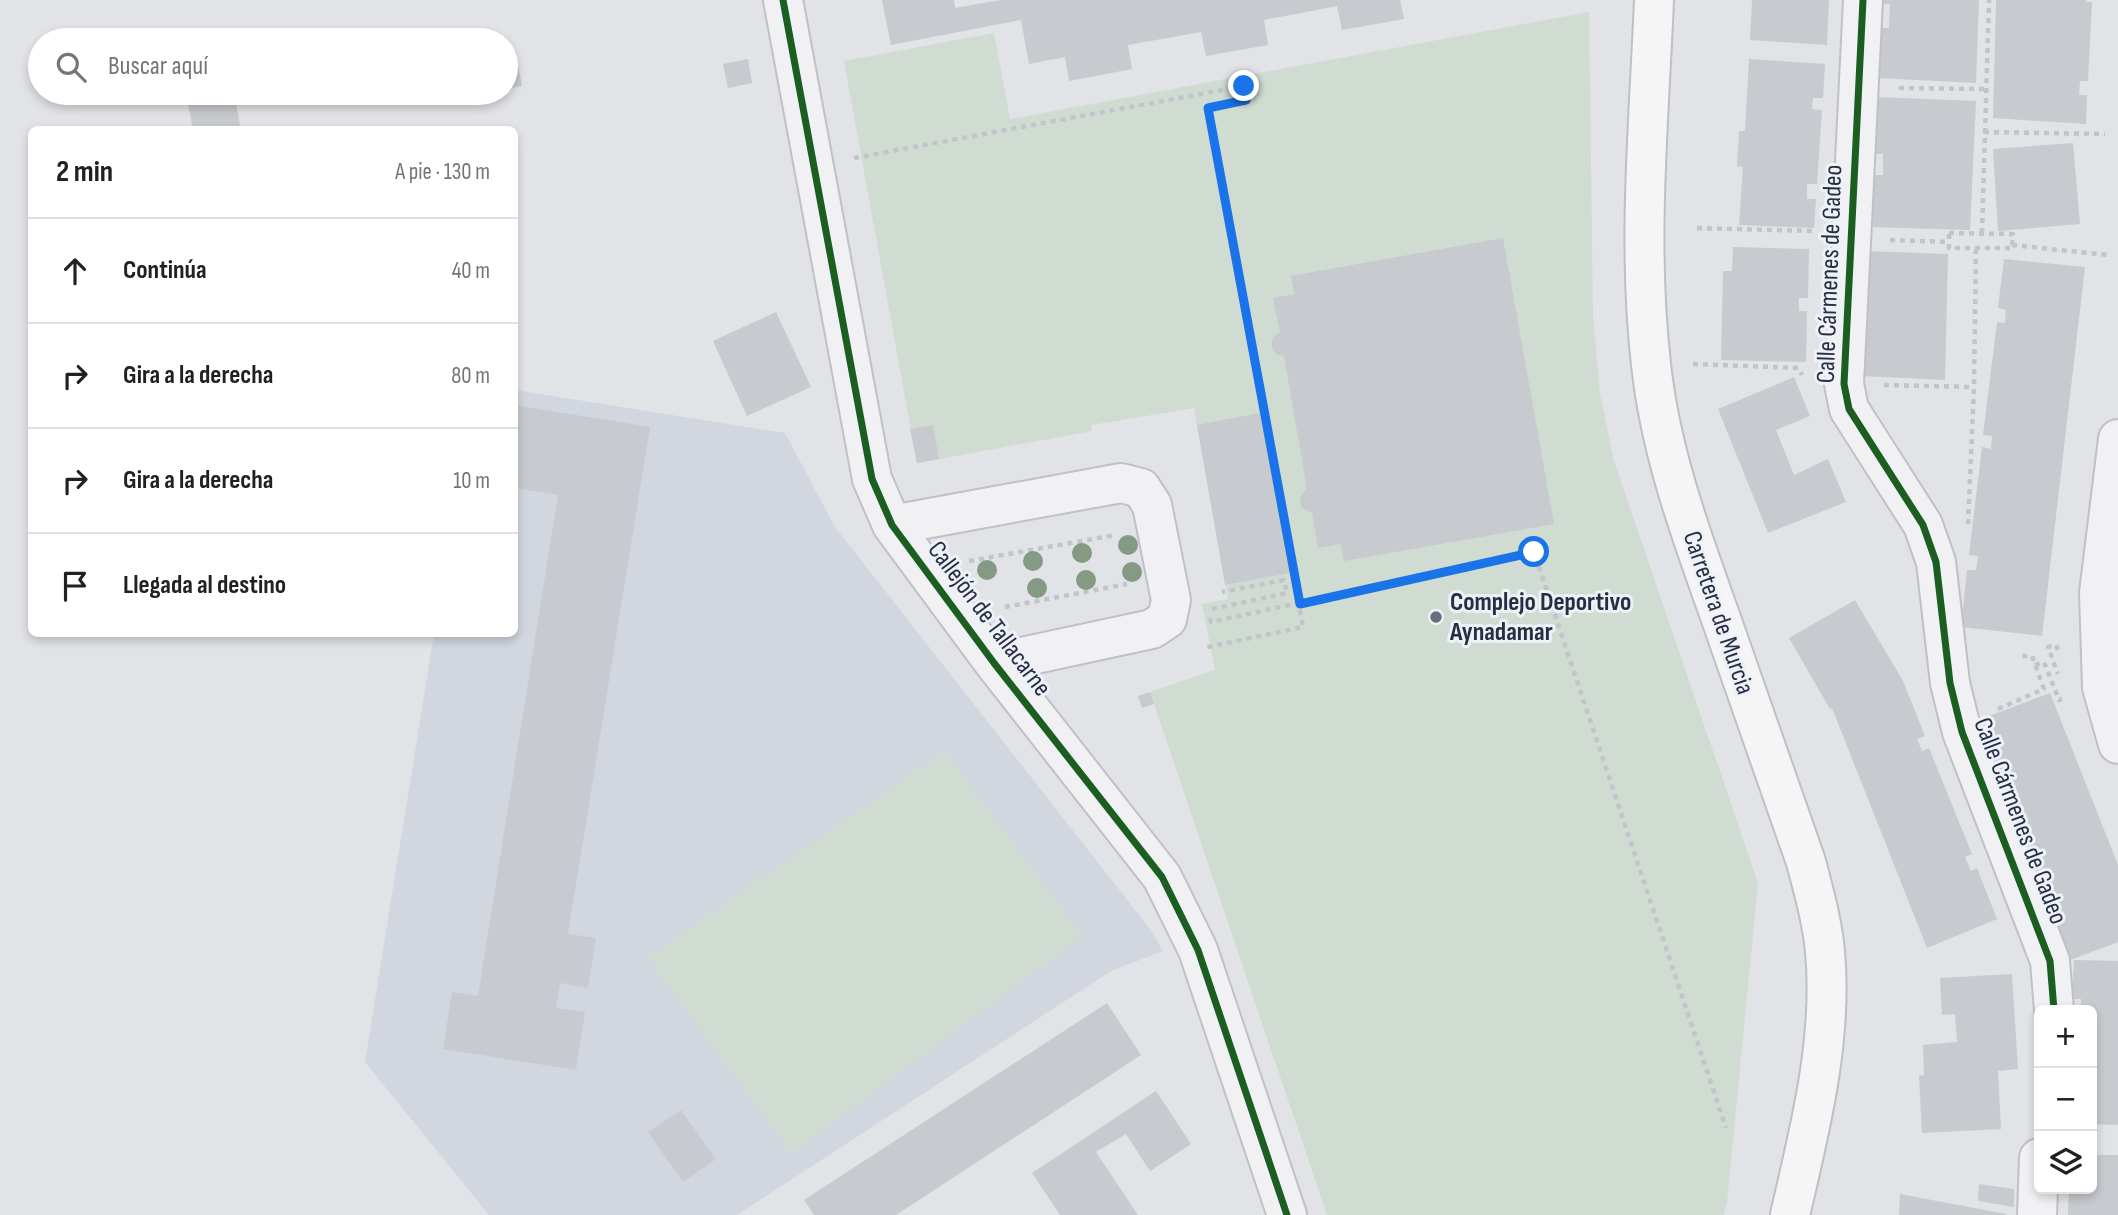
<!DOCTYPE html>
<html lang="es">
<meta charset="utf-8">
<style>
body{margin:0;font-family:"Sofia Sans Condensed",sans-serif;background:#f2f2f2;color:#202124}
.controls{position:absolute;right:21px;bottom:21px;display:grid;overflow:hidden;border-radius:10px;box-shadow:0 4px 10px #0003}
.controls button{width:63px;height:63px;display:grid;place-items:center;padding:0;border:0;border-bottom:2px solid #e0e0e0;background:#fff;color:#202124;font:35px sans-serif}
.stop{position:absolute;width:21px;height:21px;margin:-16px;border:5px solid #1a73e8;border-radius:50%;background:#fff}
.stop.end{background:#1a73e8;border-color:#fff;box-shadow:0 2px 7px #0008}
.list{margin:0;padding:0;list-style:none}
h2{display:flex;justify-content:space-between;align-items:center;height:91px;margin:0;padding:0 28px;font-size:30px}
h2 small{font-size:23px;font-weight:400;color:#757577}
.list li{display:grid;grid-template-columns:46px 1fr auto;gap:21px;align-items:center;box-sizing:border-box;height:105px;padding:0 28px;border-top:2px solid #e0e0e0}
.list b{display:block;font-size:26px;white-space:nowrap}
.list em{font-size:23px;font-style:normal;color:#757577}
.icon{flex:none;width:38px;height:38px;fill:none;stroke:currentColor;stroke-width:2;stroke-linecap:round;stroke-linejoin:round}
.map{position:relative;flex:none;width:2118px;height:1215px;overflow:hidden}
.search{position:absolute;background:#fff;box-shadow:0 4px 10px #0003;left:28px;top:28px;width:490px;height:77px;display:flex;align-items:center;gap:18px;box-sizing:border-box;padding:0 24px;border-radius:38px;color:#757577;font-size:26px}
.panel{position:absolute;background:#fff;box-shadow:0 4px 10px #0003;left:28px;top:126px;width:490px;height:511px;border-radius:10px}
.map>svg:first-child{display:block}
.built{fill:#d2d6de}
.green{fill:#d0dbd1}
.building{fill:#c7cace}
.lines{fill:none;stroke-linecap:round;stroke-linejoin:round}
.minor-casing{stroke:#bfc1c5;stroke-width:42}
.major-casing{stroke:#bdc0c5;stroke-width:42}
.path{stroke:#c2c4ca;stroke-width:4.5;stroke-dasharray:5 5;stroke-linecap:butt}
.minor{stroke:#f1f1f3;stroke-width:38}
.major{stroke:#f5f5f6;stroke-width:38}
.cycleway-casing{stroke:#eef1f7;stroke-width:11}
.cycleway{stroke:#1b5e20;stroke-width:7}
.tree{fill:#849a83}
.route{stroke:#1a73e8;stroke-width:9}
.poi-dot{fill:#676e7c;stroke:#eef1f7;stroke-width:2.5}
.labels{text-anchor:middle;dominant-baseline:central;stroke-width:6;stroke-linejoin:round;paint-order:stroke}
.street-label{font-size:26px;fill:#262f42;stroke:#eef1f7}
.poi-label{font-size:26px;font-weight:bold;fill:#262f42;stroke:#eef1f7;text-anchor:start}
</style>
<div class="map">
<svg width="2118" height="1215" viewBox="0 0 2118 1215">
<rect width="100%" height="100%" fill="#e1e3e7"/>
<path class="built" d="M515,390L785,433L835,527L1150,929L1163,951L1111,971L737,1215H489L365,1062L434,634H514Z"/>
<path class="green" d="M1589,12L1593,317L1600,394L1614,461L1758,883L1727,1202L1724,1215H1327L1150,692L1215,670L1202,604L1228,599L1194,408L1091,425L1092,431L917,463L844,61L994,33L1010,119Z
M945,751L1082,936L791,1153L648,957Z"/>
<path class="building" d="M882,0H954L955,8L1001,0H1400L1404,19L1342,30L1337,6L1301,13L1264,20L1268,45L1206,56L1201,32L1128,45L1132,69L1069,81L1065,57L1029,64L1021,20L891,45Z
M1752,0H1829L1827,45L1750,40Z
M1881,0H1979L1976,83L1878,78L1880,28H1889L1890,4H1881Z
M1996,0H2086V2H2092L2088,81H2080L2079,95H2087L2086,124L1993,118Z
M515,50L522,86L506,89V52Z
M748,59L752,83L728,88L723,64Z
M1749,59L1825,64L1823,98H1813L1812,109L1822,110L1817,184H1807V199H1816L1814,228L1739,225L1743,167L1737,166L1739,131H1745Z
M186,93H234L241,130H193Z
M1877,97L1976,101L1970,230L1871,227L1874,175H1883V154H1875Z
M2073,143L2080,224L1998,231L1993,149Z
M1503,238L1554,524L1344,561L1341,544L1318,548L1312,513L1302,508L1300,502L1301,495L1307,489L1284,356L1276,354L1271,345L1273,337L1280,332L1273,298L1294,294L1291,276Z
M1733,247L1809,249L1808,298H1799V311H1807L1806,362L1721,360L1723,271H1732Z
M1864,251L1948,254L1945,380L1862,376Z
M2004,259L2085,267L2042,636L1961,627L1967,570H1976L1978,556L1969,555L1982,447L1991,449L1992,436L1983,435L1997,322L2005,323L2006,310L1998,308Z
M776,312L811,387L747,416L713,341Z
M1794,377L1810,416L1776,430L1794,475L1828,459L1846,502L1768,533L1718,409Z
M514,405L650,427L568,934L596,938L588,988L560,983L556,1008L585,1012L576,1070L443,1049L452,992L478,996L558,495L514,488Z
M1260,413L1290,573L1225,585L1197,425Z
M933,425L939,459L917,463L910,429Z
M1855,600L1903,681L1925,736L1917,739L1922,751L1929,748L1972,854L1965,857L1971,871L1977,868L1997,919L1927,948L1832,708L1830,709L1789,638Z
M1150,692L1154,704L1142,708L1138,696Z
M2050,693L2118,865V942L2070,960L2048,905L2057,901L2052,889L2044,892L2002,787L2011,783L2007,772L1998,775L1976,721Z
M2074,960L2118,961V1125L2092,1124V1010H2081V999H2072Z
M2012,974L2018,1069L1998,1071L2001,1129L1922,1133L1919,1076L1924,1075L1923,1045L1957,1042L1955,1014L1942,1015L1940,978Z
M1107,1003L1141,1055L896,1215H814L804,1200Z
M1156,1091L1191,1144L1150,1171L1126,1134L1096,1152L1138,1215H1060L1032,1173Z
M681,1110L716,1159L683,1182L648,1132Z
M2092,1155H2118V1215H2068L2069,1189H2092Z
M1979,1184L2014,1189V1207L1978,1201Z
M1900,1194L2006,1214V1215H1899Z"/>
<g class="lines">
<g class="minor-casing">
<path id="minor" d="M783,0L872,479L892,525L994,663L1162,877L1198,950L1287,1215
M1863,0L1844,384L1849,409L1923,525L1936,562L1950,683L1962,732L2050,961L2054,1010
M2118,439L2099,593L2102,687L2118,744
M892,525L1121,483L1141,488L1152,505L1171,600L1167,619L1152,629L994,663
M2037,1215L2039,1158"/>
</g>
<g class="major-casing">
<path id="major" d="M1654,0C1649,121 1637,243 1651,364C1660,450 1690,532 1719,613C1748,696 1777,779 1806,862C1814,892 1822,921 1825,951C1833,1040 1810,1129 1790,1215"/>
</g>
<path class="path" d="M1899,88L1986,89
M1984,132L2105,134
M854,158L1244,86L1246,100L1208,108L1303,627L1203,648
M1697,228L1812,231
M1949,233L2013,234L2012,248H1949Z
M1982,233L1989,0
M1890,240L1949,242
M2012,245L2108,255
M1693,364L1798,368L1802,375
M1884,385L1973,387
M1968,524L1974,387L1976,248
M969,561L1116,535
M1005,607L1127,584
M1212,609L1287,593L1284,580L1222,592
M1210,618L1211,622L1534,552L1726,1128
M2058,650L2056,645L2048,647L2058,674
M2035,665L2044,662L2059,700L2062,699
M1998,709L2044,689L2032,656H2021"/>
<use href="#minor" class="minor"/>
<use href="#major" class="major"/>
<g class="cycleway-casing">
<path id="cycleway" d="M783,0L872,479L892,525L994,663L1162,877L1198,950L1287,1215
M1863,0L1844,384L1849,409L1923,525L1936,562L1950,683L1962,732L2050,961L2054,1010"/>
</g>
<use href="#cycleway" class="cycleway"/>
</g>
<g class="tree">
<circle cx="1128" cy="545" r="10"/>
<circle cx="1082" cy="553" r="10"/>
<circle cx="1033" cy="561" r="10"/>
<circle cx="987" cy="570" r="10"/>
<circle cx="1132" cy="572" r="10"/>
<circle cx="1086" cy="580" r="10"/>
<circle cx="1037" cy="588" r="10"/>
</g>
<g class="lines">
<path class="route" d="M1244,86L1246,100L1208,108L1300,604L1534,552"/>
</g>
<circle class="poi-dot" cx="1436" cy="617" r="7"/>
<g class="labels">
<g class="street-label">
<text transform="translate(1830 274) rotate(-88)">Calle Cármenes de Gadeo</text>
<text transform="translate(1718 613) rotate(71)">Carretera de Murcia</text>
<text transform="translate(989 619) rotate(53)">Callejón de Tallacarne</text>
<text transform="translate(2020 821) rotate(69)">Calle Cármenes de Gadeo</text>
</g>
<g class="poi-label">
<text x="1450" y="602">Complejo Deportivo<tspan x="1450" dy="30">Aynadamar</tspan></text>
</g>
</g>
</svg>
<div class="controls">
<button>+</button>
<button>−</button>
<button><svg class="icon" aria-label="layers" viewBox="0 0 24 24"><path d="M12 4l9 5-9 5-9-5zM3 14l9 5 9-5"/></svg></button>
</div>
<div class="stop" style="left:1534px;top:552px"></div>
<div class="stop end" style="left:1244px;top:86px"></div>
<div class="search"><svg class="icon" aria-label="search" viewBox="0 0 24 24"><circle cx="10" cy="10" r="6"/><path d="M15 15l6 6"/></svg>Buscar aquí</div>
<section class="panel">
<h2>2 min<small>A pie · 130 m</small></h2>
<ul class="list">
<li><svg class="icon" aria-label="ahead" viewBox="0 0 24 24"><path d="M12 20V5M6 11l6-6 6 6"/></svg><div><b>Continúa</b></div><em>40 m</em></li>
<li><svg class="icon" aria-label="right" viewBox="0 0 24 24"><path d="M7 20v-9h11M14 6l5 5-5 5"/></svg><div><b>Gira a la derecha</b></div><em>80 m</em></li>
<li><svg class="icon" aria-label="right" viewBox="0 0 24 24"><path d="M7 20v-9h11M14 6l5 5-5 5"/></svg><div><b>Gira a la derecha</b></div><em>10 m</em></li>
<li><svg class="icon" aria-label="arrive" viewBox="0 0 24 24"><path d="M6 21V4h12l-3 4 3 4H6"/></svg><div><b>Llegada al destino</b></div></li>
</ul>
</section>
</div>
